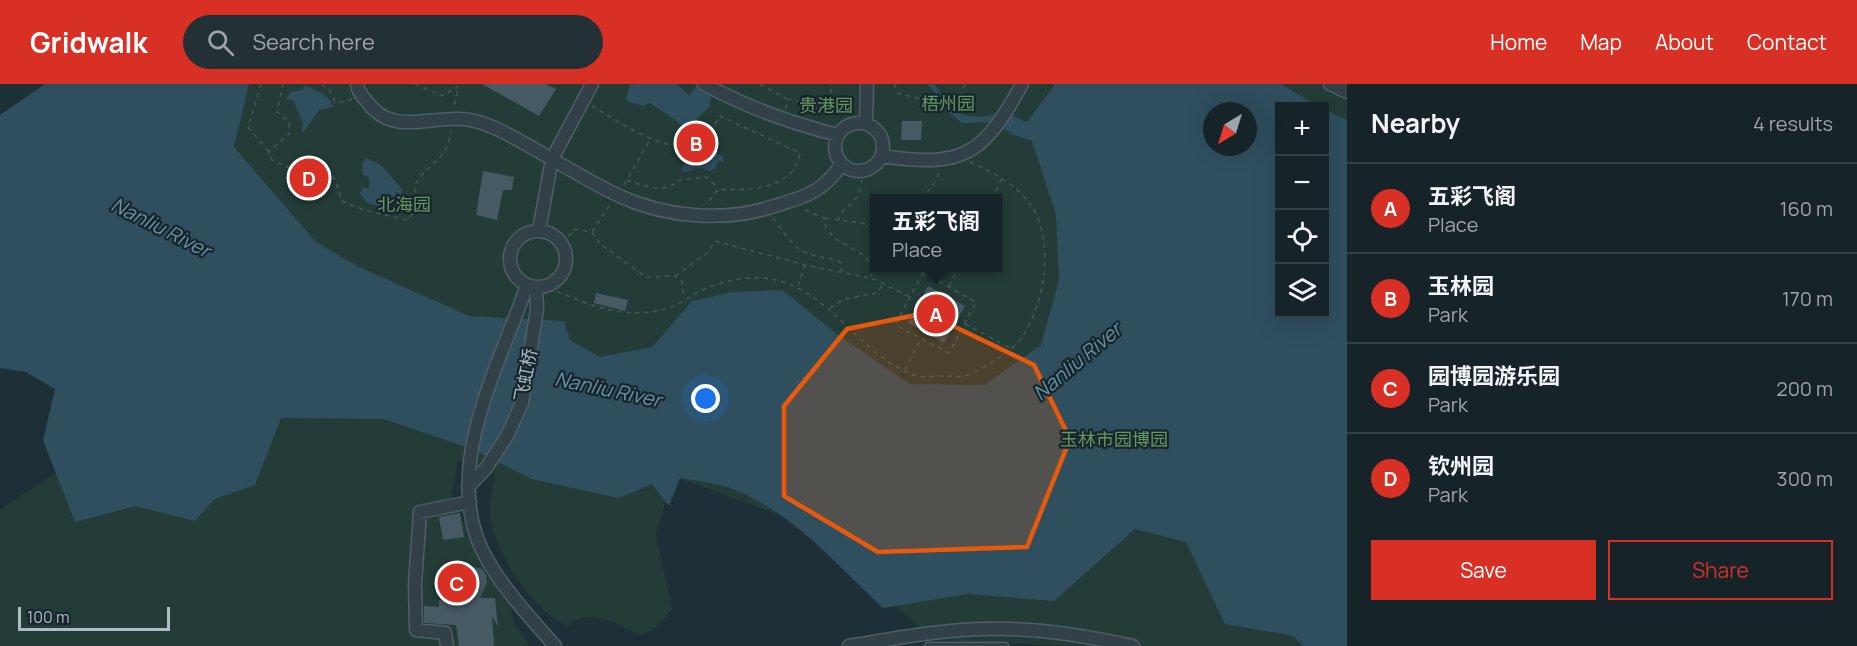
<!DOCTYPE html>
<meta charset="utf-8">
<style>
body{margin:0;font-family:Manrope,"Noto Sans SC",sans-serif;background:#233035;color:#f1f3f6}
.controls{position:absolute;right:18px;top:18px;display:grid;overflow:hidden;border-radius:0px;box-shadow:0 6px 24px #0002}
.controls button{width:54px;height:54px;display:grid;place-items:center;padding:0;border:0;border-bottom:2px solid #354146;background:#162429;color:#f1f3f6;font:30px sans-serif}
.compass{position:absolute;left:1203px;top:18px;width:54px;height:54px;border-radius:50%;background:#162429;box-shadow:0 6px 24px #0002;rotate:218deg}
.scale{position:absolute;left:18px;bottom:15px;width:152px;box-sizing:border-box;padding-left:6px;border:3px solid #acbcc5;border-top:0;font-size:16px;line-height:21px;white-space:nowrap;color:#acbcc5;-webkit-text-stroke:4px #17262c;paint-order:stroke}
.you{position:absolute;left:706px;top:315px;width:21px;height:21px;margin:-15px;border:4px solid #fff;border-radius:50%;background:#1a73e8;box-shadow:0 0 0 9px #1a73e833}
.badge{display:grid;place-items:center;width:39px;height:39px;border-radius:50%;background:#d93025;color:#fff;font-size:20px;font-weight:700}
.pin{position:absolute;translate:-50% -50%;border:3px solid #fff;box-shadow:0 2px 6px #0006}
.popup{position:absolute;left:870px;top:110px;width:132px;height:78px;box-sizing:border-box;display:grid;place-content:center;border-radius:0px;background:#162429;filter:drop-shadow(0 2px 4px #0005);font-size:20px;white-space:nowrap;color:#9ea4a8}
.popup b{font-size:22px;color:#f1f3f6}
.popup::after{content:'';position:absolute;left:50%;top:100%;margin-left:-12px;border:12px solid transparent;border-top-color:#162429}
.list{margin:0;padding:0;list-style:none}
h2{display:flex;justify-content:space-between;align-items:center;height:78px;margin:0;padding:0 24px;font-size:26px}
h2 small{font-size:20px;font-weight:400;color:#9ea4a8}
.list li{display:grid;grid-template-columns:39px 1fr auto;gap:18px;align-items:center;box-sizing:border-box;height:90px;padding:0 24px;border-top:2px solid #354146}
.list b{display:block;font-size:22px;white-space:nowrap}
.list p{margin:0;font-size:20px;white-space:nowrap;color:#9ea4a8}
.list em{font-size:20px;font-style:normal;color:#9ea4a8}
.actions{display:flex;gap:12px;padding:18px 24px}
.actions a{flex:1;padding:14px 0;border:2px solid #d93025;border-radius:0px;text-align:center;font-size:21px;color:#d93025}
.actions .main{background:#d93025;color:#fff}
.icon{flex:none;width:33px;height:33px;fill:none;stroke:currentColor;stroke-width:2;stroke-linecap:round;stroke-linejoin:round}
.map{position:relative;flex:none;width:1347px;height:562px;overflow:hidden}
header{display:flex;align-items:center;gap:36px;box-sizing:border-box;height:84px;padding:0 30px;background:#d93025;color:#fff}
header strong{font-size:28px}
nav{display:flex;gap:33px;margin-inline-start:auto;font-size:21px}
.search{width:420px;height:54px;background:#233035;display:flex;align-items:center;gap:15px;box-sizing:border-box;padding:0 21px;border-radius:33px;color:#9ea4a8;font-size:22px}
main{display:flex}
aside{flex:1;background:#162429}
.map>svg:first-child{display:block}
.green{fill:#233c37;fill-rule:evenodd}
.water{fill:#2f4f5e;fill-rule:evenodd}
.building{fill:#465a64}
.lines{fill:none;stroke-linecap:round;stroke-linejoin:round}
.lane-casing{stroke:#4f5f66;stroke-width:9}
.street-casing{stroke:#4f5f66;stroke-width:15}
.path{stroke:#425a56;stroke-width:1.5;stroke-dasharray:4.5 4.5;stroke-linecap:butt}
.lane{stroke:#324148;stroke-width:6}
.street{stroke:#324148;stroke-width:12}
.marked{fill:#e8590c;fill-opacity:0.2;stroke:#e8590c;stroke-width:4.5;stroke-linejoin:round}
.labels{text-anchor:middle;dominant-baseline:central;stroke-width:4.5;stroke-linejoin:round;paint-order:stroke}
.park-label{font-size:18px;fill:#649662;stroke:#17262c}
.street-label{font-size:18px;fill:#acbcc5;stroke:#17262c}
.water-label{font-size:20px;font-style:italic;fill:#6292a7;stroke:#17262c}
</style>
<header>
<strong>Gridwalk</strong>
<div class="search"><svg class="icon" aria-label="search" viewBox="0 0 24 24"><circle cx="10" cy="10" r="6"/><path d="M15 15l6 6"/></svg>Search here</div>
<nav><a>Home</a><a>Map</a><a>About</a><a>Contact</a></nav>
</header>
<main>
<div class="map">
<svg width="1347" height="562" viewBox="0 0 1347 562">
<rect width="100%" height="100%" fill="#1e3037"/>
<path class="green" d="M176,0H1347V562H1075L936,556L878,508L802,439L673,392L656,450L672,525L654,546L639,551C618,540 588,522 567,543C534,523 509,490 496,454C494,447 490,439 490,431C489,418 493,403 495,390L458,377L452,409L471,456L496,503L511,523L514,539L530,562H0V426L115,350ZM1280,22H1324V230H1280ZM1212,27H1248V63H1212ZM874,115H998V184H874Z"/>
<path class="water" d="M45,0H249L234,63L316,158L357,182L469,232L564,237L570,256L600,273L652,263L692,217L732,208L782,206L838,251L910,300L984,301L1041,261L1059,196L1056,131L1032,57L1011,50L995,38L962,39L941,22L938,12L927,0H935C940,7 944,20 951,24C965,35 987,35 1002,27L1027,38L1055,0H1281L1318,22H1280V230H1324L1325,26L1347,36V562H1303L1294,552L1225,540L1186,458L1135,445L1054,517L967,510L883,524C837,481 793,429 735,406C718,399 698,397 680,394L669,422L652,400L619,414L532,395L472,365L384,335L281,334L255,401L215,415L195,437L135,422L75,438L43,356L55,305L26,288L0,284V31ZM1212,27H1248V63H1212Z
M636,0H677L689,12L698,0H712L710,22L697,35L700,46L698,52L706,66L723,72V78L718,77L715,84L710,87L700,84L685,88L681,86C683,79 689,77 692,71C704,49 663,28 649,19L645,22L629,18L626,15L630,1Z
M304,1C316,6 329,10 333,23L319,26L302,50L303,38L293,16L286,15L291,8L302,6Z
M367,74L382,82L402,105L401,111L396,108L398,116L391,119L388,125L367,119L360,109L363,103L369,105V93L363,91L362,79Z"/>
<path class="building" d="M482,0H546L556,5L539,32Z
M902,37H922L921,56H901Z
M483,87L514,93L512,106H503L497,136L476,131Z
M928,202L965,222L944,259L908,239Z
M596,209L628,216L625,227L594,219Z
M460,429L464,453L443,456L439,433Z
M473,483L482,485L486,491L487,498L480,514H495L498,542L492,532L494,562H459L456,541L424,539V522L439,523V516L475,515L465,504L464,495L467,486Z"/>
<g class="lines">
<g class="lane-casing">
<path id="lane" d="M928,562H1005"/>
</g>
<g class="street-casing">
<path id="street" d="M357,0C358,8 363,13 368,19C394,54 435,29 470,36C493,40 516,55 536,66C565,82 594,101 624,114C667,133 725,138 771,123C804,113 821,110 842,80
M704,0C748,24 790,39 838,51
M1330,0L1347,8
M835 63a24 24 0 1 1 48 0a24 24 0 1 1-48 0Z
M866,40L867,0
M881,72C963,84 983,72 1022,0
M539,146L552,75L592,0
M510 175a28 28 0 1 1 56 0a28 28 0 1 1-56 0Z
M527,201C501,277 449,370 476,451C489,490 528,531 555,562
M468,403L486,384L507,352L522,319L537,225L536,203
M447,562L445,549L416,546L415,500L420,428L470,418
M849,562C901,553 956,543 1010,545C1051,546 1092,553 1133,562"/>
</g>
<path class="path" d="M261,0L248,43L268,67
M283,0L277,28L289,38V50L268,68L272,76L290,84C298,84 305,79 313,78C332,76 337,103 342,117L364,126L407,136C418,125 420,118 414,103C426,78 446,80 451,47
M322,0L331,8L335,18H346L352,15
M415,0L443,12L458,2L454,24
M760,0L787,15L786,25
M894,0L898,9C917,14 957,29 965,0
M787,15L825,23L831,13V0
M592,22C620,38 671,74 703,60L720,32L800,69C795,106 747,107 718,105L708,119
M627,96C644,102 664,111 679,96L706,93L718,104
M624,101L651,54
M921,115L932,103L940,87
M992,115L1002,94
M805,126L824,134C825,138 825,144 828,147C839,163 878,168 871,193
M773,134C783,146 791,163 807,169C817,174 829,173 840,178L842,188
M825,134L874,141
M838,137C841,125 849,124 856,114C861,106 862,96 863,86
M592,148L611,119
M562,159L575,145L592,148L600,160L646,193L675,192L682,198L684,215
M923,189L976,218L949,269L895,241Z
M675,192L707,169L715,157L805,181L874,195L910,213
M798,202L805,181
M949,202L958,184
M549,204C588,221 628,238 671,223C680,220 689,213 698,208C717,199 744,192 764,194C830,201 855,270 914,291C921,294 932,292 941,292C948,292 956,293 963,292C978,289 991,278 1003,271C1033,253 1046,202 1045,170C1042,116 1015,99 970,78
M830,224L844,215L877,209L883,200
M965,240L1012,265
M905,286L921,255"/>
<use href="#lane" class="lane"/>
<use href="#street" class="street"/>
</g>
<path class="marked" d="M926,229L1034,281L1070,355L1027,463L878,468L784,412V322L847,245Z"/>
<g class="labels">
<g class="park-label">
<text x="948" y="19">梧州园</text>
<text x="826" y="21">贵港园</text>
<text x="404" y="120">北海园</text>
<text x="1114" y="355">玉林市园博园</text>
</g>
<g class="street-label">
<text transform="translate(525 291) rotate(-79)">飞虹桥</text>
</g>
<g class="water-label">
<text transform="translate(161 143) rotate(27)">Nanliu River</text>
<text transform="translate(1077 277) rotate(-40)">Nanliu River</text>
<text transform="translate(608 305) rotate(12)">Nanliu River</text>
</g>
</g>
</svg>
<div class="controls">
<button>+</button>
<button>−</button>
<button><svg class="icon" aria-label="locate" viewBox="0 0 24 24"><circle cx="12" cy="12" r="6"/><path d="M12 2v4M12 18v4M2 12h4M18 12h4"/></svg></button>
<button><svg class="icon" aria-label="layers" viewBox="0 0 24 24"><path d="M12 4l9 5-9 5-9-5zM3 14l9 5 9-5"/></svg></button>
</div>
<svg class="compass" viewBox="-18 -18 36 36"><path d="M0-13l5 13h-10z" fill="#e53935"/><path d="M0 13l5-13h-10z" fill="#9ea4a8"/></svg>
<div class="scale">100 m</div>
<div class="you"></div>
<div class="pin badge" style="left:936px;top:230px">A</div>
<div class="popup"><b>五彩飞阁</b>Place</div>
<div class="pin badge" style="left:696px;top:59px">B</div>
<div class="pin badge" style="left:457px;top:499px">C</div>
<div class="pin badge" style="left:309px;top:94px">D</div>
</div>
<aside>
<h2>Nearby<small>4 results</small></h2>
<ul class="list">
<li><span class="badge">A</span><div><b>五彩飞阁</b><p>Place</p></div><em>160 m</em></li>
<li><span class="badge">B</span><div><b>玉林园</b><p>Park</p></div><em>170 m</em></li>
<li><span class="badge">C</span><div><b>园博园游乐园</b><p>Park</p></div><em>200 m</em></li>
<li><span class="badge">D</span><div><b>钦州园</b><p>Park</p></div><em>300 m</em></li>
</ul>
<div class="actions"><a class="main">Save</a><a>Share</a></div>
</aside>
</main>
